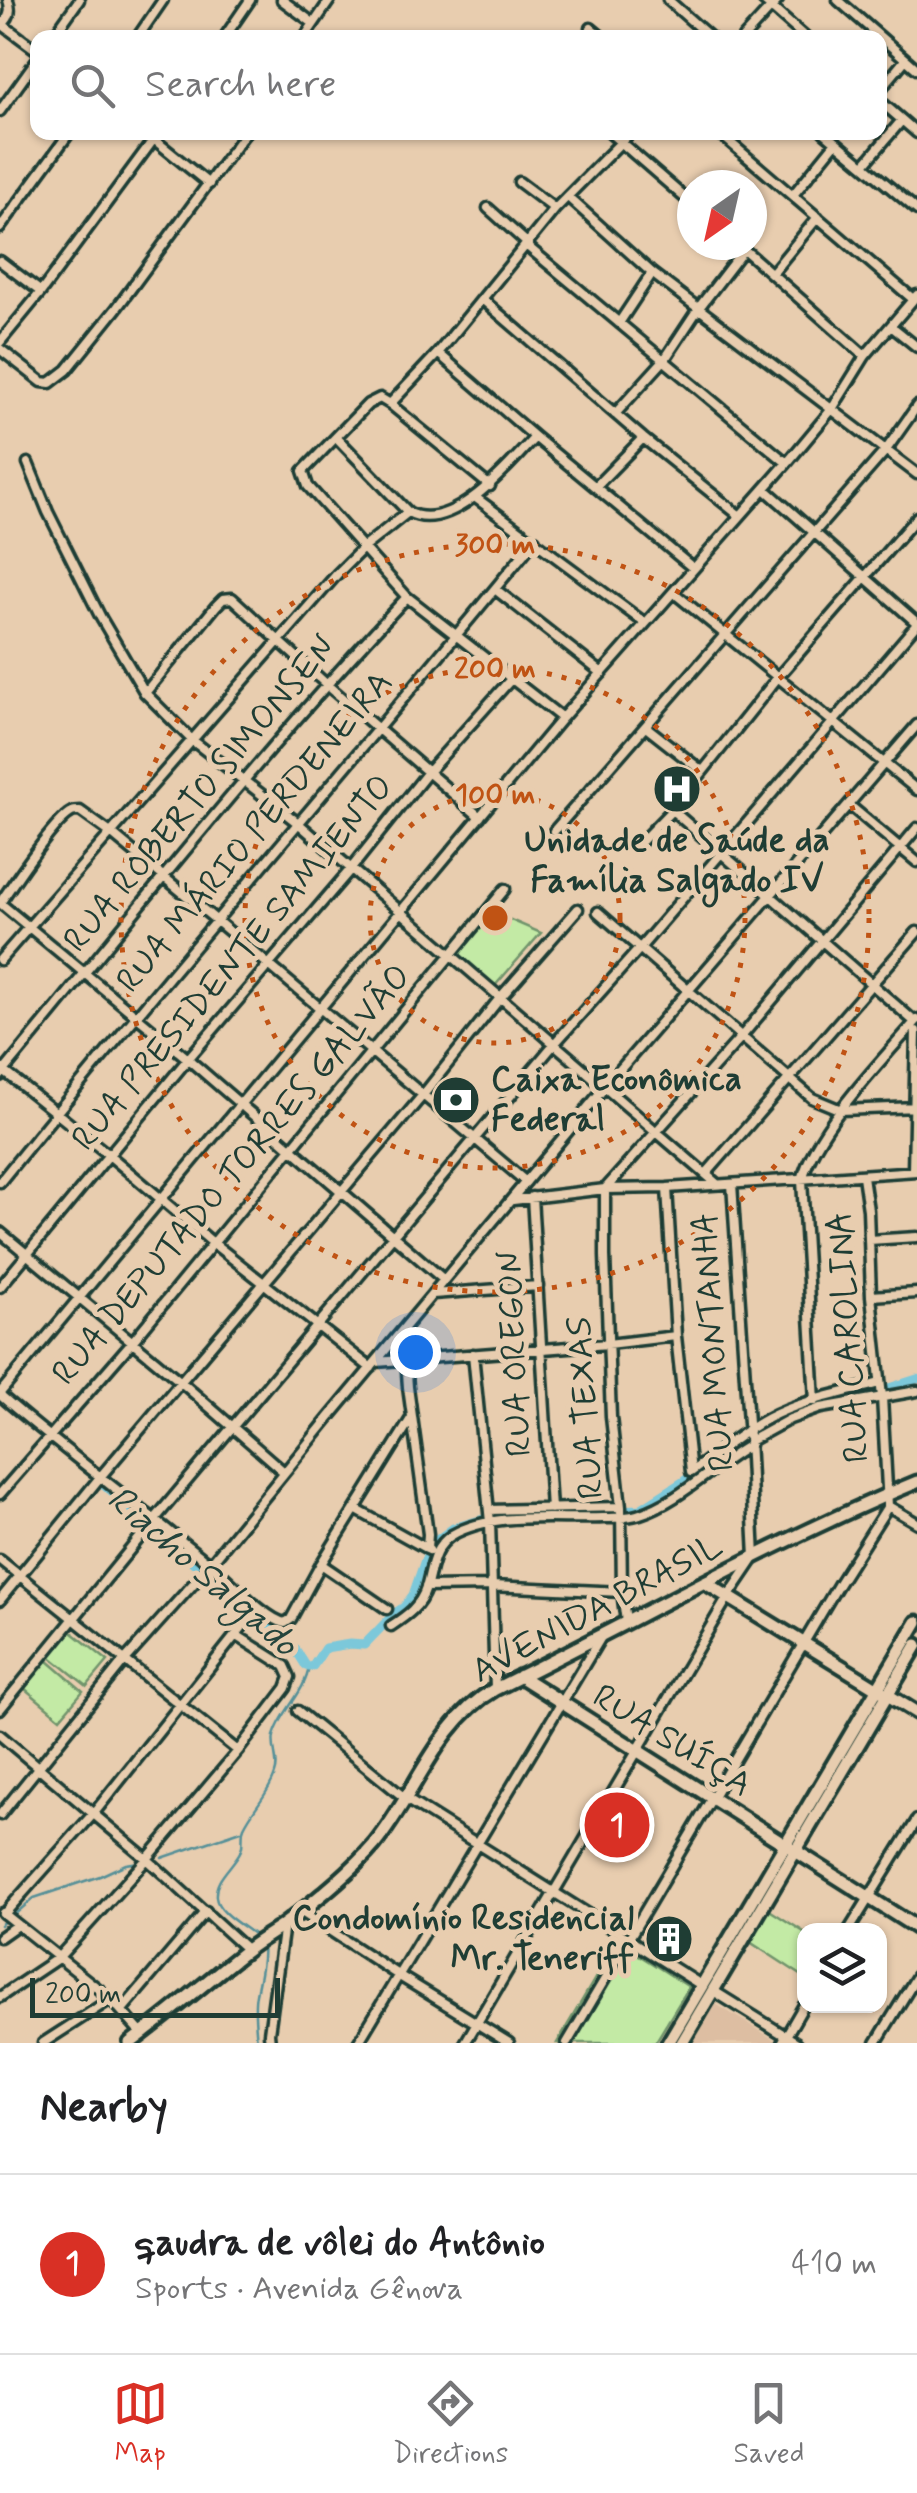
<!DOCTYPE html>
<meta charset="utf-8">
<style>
body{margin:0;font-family:Mynerve,sans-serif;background:#f2f2f2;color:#202124}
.controls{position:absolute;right:30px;bottom:30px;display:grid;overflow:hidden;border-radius:20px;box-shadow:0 2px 8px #0004}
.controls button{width:90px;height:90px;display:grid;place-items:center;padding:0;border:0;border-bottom:2px solid #e0e0e0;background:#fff;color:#202124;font:50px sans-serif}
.compass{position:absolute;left:677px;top:170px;width:90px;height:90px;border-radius:50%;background:#fff;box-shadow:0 2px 8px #0004;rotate:214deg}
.scale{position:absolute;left:30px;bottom:25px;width:250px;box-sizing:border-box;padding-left:10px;border:5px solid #1f3d34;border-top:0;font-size:28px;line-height:35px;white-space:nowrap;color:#1f3d34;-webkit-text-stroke:8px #e8cdaf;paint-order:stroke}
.you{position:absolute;left:415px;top:1352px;width:35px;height:35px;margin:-25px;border:8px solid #fff;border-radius:50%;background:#1a73e8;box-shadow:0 0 0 15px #1a73e833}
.badge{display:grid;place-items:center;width:65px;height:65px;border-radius:50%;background:#d93025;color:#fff;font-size:32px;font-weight:700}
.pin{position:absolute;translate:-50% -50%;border:5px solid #fff;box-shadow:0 2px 10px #0006}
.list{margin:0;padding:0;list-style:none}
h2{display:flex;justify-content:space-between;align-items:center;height:130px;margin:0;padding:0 40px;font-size:42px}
h2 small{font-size:32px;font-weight:400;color:#757577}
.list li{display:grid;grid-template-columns:65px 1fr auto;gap:30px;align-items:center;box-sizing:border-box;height:180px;padding:0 40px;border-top:2px solid #e0e0e0}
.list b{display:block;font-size:38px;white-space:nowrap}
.list p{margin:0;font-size:32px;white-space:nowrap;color:#757577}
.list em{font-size:32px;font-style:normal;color:#757577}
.icon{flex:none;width:55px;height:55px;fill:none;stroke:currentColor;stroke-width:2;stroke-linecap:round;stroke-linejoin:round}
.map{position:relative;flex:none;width:917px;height:2043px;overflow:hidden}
.search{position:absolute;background:#fff;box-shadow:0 2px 8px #0004;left:30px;right:30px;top:30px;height:110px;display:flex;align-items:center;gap:25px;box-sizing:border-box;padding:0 35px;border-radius:20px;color:#757577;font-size:38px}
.sheet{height:310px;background:#fff}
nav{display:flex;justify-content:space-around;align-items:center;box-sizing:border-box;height:140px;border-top:2px solid #e0e0e0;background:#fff;font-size:28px;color:#757577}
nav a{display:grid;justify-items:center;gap:5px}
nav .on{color:#d93025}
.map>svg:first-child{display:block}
.built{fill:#ddbea2}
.green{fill:#c3eaa5;stroke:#71946c;stroke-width:2.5}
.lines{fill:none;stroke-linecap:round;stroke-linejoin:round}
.stream{stroke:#569098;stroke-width:2.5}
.canal{stroke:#7bc8da;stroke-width:9}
.street-casing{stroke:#1f3d34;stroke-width:15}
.secondary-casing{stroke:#1f3d34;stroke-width:19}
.street{stroke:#e8cdaf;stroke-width:8}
.secondary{stroke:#e8cdaf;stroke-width:11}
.ring{fill:none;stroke:#c05314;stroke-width:5;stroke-dasharray:5 10}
.labels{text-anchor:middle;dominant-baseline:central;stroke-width:10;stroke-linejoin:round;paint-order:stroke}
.street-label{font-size:35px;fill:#1f3d34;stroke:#e8cdaf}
.poi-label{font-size:35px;font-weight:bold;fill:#1f3d34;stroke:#e8cdaf}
.water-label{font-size:38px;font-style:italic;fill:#24443c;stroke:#e8cdaf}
.centre{fill:#c05314;stroke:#e8cdaf;stroke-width:5}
.ring-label{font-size:30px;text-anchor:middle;font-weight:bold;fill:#c05314;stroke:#e8cdaf;stroke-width:10;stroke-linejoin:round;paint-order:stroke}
</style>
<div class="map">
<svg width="917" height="2043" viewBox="0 0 917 2043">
<rect width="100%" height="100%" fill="#e8cdaf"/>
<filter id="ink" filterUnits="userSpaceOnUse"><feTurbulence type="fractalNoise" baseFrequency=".01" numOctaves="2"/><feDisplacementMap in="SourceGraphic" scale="20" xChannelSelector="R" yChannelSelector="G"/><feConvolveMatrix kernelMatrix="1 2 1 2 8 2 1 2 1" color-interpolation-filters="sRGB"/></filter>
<g filter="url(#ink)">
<path class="built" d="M709,2000L775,2040L773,2043H683Z"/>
<path class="green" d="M492,912L541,933L493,988L456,953Z
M68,1629L108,1661L87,1686L47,1654Z
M41,1655L83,1691L60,1718L18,1683Z
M614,1810L632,1823L624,1841L602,1827Z
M763,1906L804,1932V1977L744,1938Z
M617,1941L689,1987L655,2043H557Z"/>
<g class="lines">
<path class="stream" d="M162,1858L241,1831
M14,1915L34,1898L100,1876L126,1864L139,1862
M0,1925L5,1921
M257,1939L253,1934C242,1925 217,1912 216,1897C214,1878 234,1866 241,1850C244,1843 241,1834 244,1827C253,1808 269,1794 275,1774C280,1762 271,1749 274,1736C281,1711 305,1693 309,1667
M257,2043C256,2027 253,2009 256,1994C259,1978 264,1961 262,1946"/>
<path class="canal" d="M852,1393L889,1388L917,1379
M99,1481L217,1583L250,1606L285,1642L296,1650L306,1666L309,1667L313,1666L325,1648L350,1644L364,1645L395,1613L404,1607L413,1595L425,1560L437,1540L453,1528L497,1515L640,1509L684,1481L750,1433"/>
<g class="street-casing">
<path id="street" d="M282,0L313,23
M668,0L711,38
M763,0L806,38
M838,0L917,69
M3,25L38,51
M0,26C9,20 12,11 8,0
M591,28L603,38
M52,38L79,0
M137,38L163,0
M224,38L250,0
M304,38L330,0
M743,38L778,0
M880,90L905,60
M880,101L917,133
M0,111L38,58
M145,132L209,184
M609,132L692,204
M718,132L913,299
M824,132L917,210
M864,165L902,120
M519,182L555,209
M793,195L836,142
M568,197L652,273L917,474
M488,208L528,244
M0,228L70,132
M739,245L865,356
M527,246L787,463
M0,261L41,292
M772,273L818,217
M482,299L643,438L740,516
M619,323L652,273
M891,326L917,347
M0,342L41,292L159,132
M0,349L42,382L50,383L67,370L116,309L246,132
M438,353L535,437L693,568
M390,404L438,353L555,209L631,132
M615,414L665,359L698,309L744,249
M336,437L408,512C451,536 510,464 535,437
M28,463L48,512L101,618L145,693L192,740L298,823L717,1184
M490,486L390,404L380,398L368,404L303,471L308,486L407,597L562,718
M595,487L643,438
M765,489L917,623
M476,498L645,623
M495,589L602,673
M673,592L917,790
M145,693L216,606L223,599L232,598L326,684L480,817
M646,727L702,771
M849,805L917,862
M672,810L915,1022
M554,831L886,450L917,406
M641,842L672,810L778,677L917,517
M0,903C12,885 55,820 72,812C74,811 77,811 80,811L112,834L217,921L526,1182
M0,903L188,1059L444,1280
M598,912L812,1098L841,1110L917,1107
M0,960L338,573L364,547L408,512
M0,1068L109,1155L213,1243L371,1368
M0,1076C133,915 263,750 407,597
M913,1171L916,1031
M706,1174L917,932
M0,1182C175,965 359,755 535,540
M667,1188L676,1336L691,1472C716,1454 740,1433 768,1418C802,1400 843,1393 880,1383
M532,1197L551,1509
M513,1200L605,1189L667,1188L917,1171
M0,1232L181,1382L284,1472
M869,1240L917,1237
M0,1287L188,1059L350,870L428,772L512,678
M433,1294L538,1286
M871,1296L917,1293
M404,1330L408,1387L428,1534L427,1549
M473,1354L490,1522L495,1689
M376,1362L608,1344L676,1336
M0,1393L562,718L787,463L832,409L865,356L917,295
M0,1395C68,1454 142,1508 212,1566C230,1580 265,1619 285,1623L291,1619L321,1564L412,1417
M815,1401L802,1180C815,1129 882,1060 917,1020
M750,1441L790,1419L821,1408L917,1391
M0,1494L132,1342L505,889
M888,1506L917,1523
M357,1510L429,1550
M489,1510L621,1507
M0,1560L238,1751
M321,1564L387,1609
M426,1587L491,1586L622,1592
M0,1600L101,1476L423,1095L500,998L578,909
M626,1622L622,1592L621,1507L611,1417L605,1256V1189L741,1037L917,828
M391,1626C406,1616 420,1607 426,1588C432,1568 432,1548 452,1535C493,1511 557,1520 603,1518C615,1518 629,1518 640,1514C679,1502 714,1465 750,1445
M0,1709L155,1519L555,1043L640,948L917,624
M298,1711L406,1799L701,1985
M0,1735L147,1859L246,1949
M0,1815L124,1661L203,1573L328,1419L605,1087L917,725
M300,1911L398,1975L509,2043
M3,1913L111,1999L142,2034
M4,1914L94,1813L242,1627
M849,1930L917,1820
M0,1937L17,1925
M712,1990L797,2043
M0,1997L58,1958L147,1859L238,1751L286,1688L290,1677L285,1666L236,1635
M122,2010L206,1911
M43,2043L111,1999
M270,2043L269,2033L284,1924
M358,2043L601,1637
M465,2043L728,1597L755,1557L749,1438L732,1184
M567,2043L838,1585L888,1506L882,1397L871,1296L868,1210L863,1176
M782,2043L804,2005
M876,2043L917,1976"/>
</g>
<g class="secondary-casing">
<path id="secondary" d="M704,1582L917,1713
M520,1676L917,1928
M130,2043C169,2014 206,1982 244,1952C256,1942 269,1935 282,1926C314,1902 348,1875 374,1845C416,1794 436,1723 495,1689C635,1620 772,1542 917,1482
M668,2043L917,1622
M682,2043L917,1645"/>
</g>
<use href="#street" class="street"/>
<use href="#secondary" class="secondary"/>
</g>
</g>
<g class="ring">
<circle cx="495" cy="918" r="125"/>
<circle cx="495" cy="918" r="250"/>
<circle cx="495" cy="918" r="374"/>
</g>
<defs>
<g id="hospital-disc" transform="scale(2.5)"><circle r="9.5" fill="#1f3d34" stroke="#e8cdaf"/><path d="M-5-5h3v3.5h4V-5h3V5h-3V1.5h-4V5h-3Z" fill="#fff"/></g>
<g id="bank-disc" transform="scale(2.5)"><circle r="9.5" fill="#1f3d34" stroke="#e8cdaf"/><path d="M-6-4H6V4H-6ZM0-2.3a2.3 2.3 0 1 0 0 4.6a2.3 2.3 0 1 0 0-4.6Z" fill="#fff"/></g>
<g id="building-disc" transform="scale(2.5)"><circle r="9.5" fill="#1f3d34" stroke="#e8cdaf"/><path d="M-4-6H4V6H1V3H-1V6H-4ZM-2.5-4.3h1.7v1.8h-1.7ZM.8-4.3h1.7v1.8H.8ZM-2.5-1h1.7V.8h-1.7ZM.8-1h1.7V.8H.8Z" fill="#fff"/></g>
</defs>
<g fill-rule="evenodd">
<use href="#hospital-disc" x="677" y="789"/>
<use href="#bank-disc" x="456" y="1100"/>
<use href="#building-disc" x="669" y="1939"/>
</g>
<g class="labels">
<g class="street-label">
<text transform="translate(200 794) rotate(-50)">RUA ROBERTO SIMONSEN</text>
<text transform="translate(255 832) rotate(-50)">RUA MÁRIO PERDENEIRA</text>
<text transform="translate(233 963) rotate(-50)">RUA PRESIDENTE SAMIENTO</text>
<text transform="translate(232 1175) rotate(-50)">RUA DEPUTADO TORRES GALVÃO</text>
<text transform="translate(849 1337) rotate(-94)">RUA CAROLINA</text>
<text transform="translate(714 1342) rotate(-94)">RUA MONTANHA</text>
<text transform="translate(515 1354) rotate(-93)">RUA OREGON</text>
<text transform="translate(586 1408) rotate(-94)">RUA TEXAS</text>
<text transform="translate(597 1609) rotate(-28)">AVENIDA BRASIL</text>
<text transform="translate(672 1741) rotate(32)">RUA SUÍÇA</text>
</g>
<g class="poi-label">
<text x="677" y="841">Unidade de Saúde da<tspan x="677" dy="40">Família Salgado IV</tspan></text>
<text x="491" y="1080" text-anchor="start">Caixa Econômica<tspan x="491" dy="40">Federal</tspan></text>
<text x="634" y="1919" text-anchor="end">Condomínio Residencial<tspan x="634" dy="40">Mr. Teneriff</tspan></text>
</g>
<g class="water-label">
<text transform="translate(202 1572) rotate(41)">Riacho Salgado</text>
</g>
</g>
<circle cx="495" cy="918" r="15" class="centre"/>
<g class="ring-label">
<text x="495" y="554">300 m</text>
<text x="495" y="678">200 m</text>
<text x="495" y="804">100 m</text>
</g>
</svg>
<div class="controls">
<button><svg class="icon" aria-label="layers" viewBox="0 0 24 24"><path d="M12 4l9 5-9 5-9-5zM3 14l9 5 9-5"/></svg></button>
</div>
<svg class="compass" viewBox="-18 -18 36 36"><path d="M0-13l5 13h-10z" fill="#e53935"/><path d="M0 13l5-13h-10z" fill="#757577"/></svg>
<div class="scale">200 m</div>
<div class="you"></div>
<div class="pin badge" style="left:617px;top:1825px">1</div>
<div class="search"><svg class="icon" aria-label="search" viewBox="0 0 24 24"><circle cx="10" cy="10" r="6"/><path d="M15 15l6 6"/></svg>Search here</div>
</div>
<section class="sheet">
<h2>Nearby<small></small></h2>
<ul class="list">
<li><span class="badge">1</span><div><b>qaudra de vôlei do Antônio</b><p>Sports · Avenida Gênova</p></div><em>410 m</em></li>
</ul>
</section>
<nav>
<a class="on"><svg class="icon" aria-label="map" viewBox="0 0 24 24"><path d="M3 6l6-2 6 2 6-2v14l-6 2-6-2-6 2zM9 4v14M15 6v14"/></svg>Map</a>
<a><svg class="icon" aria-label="directions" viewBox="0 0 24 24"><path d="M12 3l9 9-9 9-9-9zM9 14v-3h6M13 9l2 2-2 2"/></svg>Directions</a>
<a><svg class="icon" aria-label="saved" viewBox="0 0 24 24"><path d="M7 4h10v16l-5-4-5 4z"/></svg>Saved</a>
</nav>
